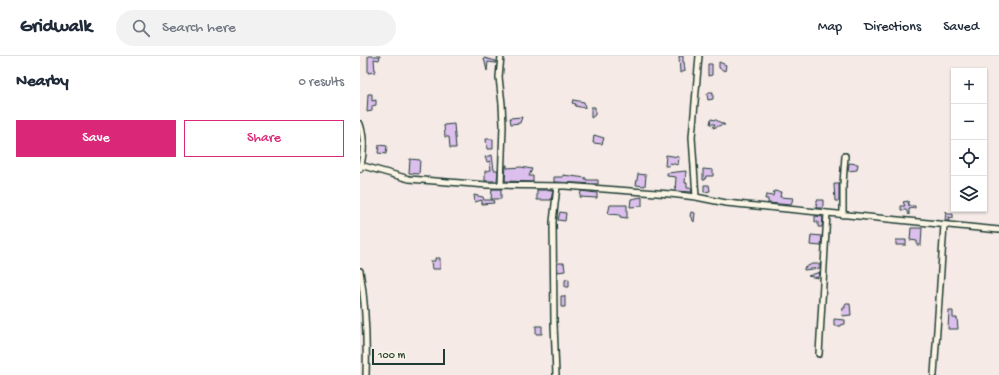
<!DOCTYPE html>
<meta charset="utf-8">
<style>
body{margin:0;font-family:"Gochi Hand",sans-serif;background:#f2f2f3;color:#1f2937}
.controls{position:absolute;right:12px;top:12px;display:grid;overflow:hidden;border-radius:0px;box-shadow:0 1px 3px #0004}
.controls button{width:36px;height:36px;display:grid;place-items:center;padding:0;border:0;border-bottom:1px solid #e0e1e3;background:#fff;color:#1f2937;font:20px sans-serif}
.scale{position:absolute;left:12px;bottom:10px;width:73px;box-sizing:border-box;padding-left:4px;border:2px solid #1f3d34;border-top:0;font-size:11px;line-height:14px;white-space:nowrap;color:#1f3d34;-webkit-text-stroke:3px #fcf5e5;paint-order:stroke}
.list{margin:0;padding:0;list-style:none}
h2{display:flex;justify-content:space-between;align-items:center;height:52px;margin:0;padding:0 16px;font-size:17px}
h2 small{font-size:13px;font-weight:400;color:#747a83}
.actions{display:flex;gap:8px;padding:12px 16px}
.actions a{flex:1;padding:9px 0;border:1px solid #db2777;border-radius:0px;text-align:center;font-size:14px;color:#db2777}
.actions .main{background:#db2777;color:#fff}
.icon{flex:none;width:22px;height:22px;fill:none;stroke:currentColor;stroke-width:2;stroke-linecap:round;stroke-linejoin:round}
.map{position:relative;flex:none;width:639px;height:319px;overflow:hidden}
header{display:flex;align-items:center;gap:24px;box-sizing:border-box;height:56px;padding:0 20px;background:#fff;border-bottom:1px solid #e0e1e3}
header strong{font-size:19px}
nav{display:flex;gap:22px;margin-inline-start:auto;font-size:14px}
.search{width:280px;height:36px;background:#f2f2f3;display:flex;align-items:center;gap:10px;box-sizing:border-box;padding:0 14px;border-radius:22px;color:#747a83;font-size:15px}
main{display:flex}
aside{flex:1;background:#fff}
.map>svg:first-child{display:block}
.building{fill:#dcbfed;stroke:#1f3d34}
.lines{fill:none;stroke-linecap:round;stroke-linejoin:round}
.minor-casing{stroke:#1f3d34;stroke-width:8}
.minor{stroke:#fcf5e5;stroke-width:5}
</style>
<header>
<strong>Gridwalk</strong>
<div class="search"><svg class="icon" aria-label="search" viewBox="0 0 24 24"><circle cx="10" cy="10" r="6"/><path d="M15 15l6 6"/></svg>Search here</div>
<nav><a>Map</a><a>Directions</a><a>Saved</a></nav>
</header>
<main>
<aside>
<h2>Nearby<small>0 results</small></h2>
<ul class="list">
</ul>
<div class="actions"><a class="main">Save</a><a>Share</a></div>
</aside>
<div class="map">
<svg width="639" height="319" viewBox="0 0 639 319">
<rect width="100%" height="100%" fill="#f6eae7"/>
<filter id="ink" filterUnits="userSpaceOnUse"><feTurbulence type="fractalNoise" baseFrequency=".025" numOctaves="2"/><feDisplacementMap in="SourceGraphic" scale="8" xChannelSelector="R" yChannelSelector="G"/><feConvolveMatrix kernelMatrix="1 2 1 2 8 2 1 2 1" color-interpolation-filters="sRGB"/></filter>
<g filter="url(#ink)">
<path class="building" d="M8,0H20L19,4L14,3L15,16L8,17Z
M319,0H323V6H324L325,15L320,17Z
M124,2L136,5V7L128,6L127,15Z
M359,6L366,9L365,15L359,12Z
M348,8H352V19L348,20Z
M349,36H353V43L348,44L347,38Z
M8,38H12V45L16,44V49L12,50V55L7,56Z
M213,44L224,46L225,52L215,50L216,48L212,47Z
M231,51H235V59L231,62Z
M162,61L160,67L151,68L150,62Z
M351,63L356,64L365,69H361L353,72L355,68H350Z
M94,68L96,92H90L89,81H85L84,69Z
M234,79L244,82L242,88L233,87Z
M126,83H133V93H127Z
M19,89L27,90L26,98L18,97Z
M132,99L134,114H138L137,125H125V115L131,114L130,105L127,106L125,101Z
M306,99L319,101L318,109L310,107L309,110H305Z
M50,103L60,104L59,118L49,117Z
M489,107L498,108L497,114L488,115Z
M146,109H147V112L161,111L172,113L169,120H173V126L145,125Z
M343,113L353,114V120H346L345,124H343Z
M326,115L325,127H327V132H331L332,136L315,135L316,121L307,120V117Z
M278,118L286,119L285,130L276,129Z
M203,119L226,122V124H238V128L194,126V121H203Z
M474,128H479V145H475Z
M344,129H349L350,135L344,136Z
M132,133H141V143H131Z
M177,134H193L191,144H177Z
M221,135L237,137V142L220,141Z
M414,135L421,136L420,141L433,142L431,149L408,147V143H405L406,139L413,140Z
M114,139L123,141L124,144H133L134,147L122,148V144L115,146Z
M282,141V150L270,151L271,143Z
M457,144H463V152H456Z
M548,145L549,150H555V152L549,153V159L546,154H541V150H545L543,146Z
M250,149H267V162L260,161V159L248,158Z
M586,155L588,158H593V162L588,161L589,165H585Z
M200,156L206,157L205,165L198,164Z
M331,156L335,157L334,166L330,160Z
M455,160L463,161L462,171H458V166H455Z
M551,172H562L561,189H557V185L550,184Z
M451,179L462,180L461,190L450,189Z
M536,184H546V189H536Z
M75,202H80V213H72L71,205H75Z
M197,207H204L205,215L198,216Z
M452,208H460V212L444,214V212Z
M460,216L459,220H458V222L448,220Z
M209,223V231H205V224Z
M201,240H205V251H201Z
M485,248H490L491,259L482,260L483,252H485Z
M589,255H593V262H597L598,273H588Z
M474,263L485,264V268L481,269V270H474Z
M176,270H182V278H176Z"/>
<g class="lines">
<g class="minor-casing">
<path id="minor" d="M0,68C5,83 4,98 0,113
M0,109L49,123L127,129L205,130L310,138L336,141L366,147L639,174
M141,129L143,69L142,48L139,21L141,0
M336,141L332,81L339,0
M483,159V128L485,100
M0,215C6,250 7,284 6,319
M459,298L467,157
M196,319L194,267L193,166L197,130
M574,319L584,169"/>
</g>
<use href="#minor" class="minor"/>
</g>
</g>
</svg>
<div class="controls">
<button>+</button>
<button>−</button>
<button><svg class="icon" aria-label="locate" viewBox="0 0 24 24"><circle cx="12" cy="12" r="6"/><path d="M12 2v4M12 18v4M2 12h4M18 12h4"/></svg></button>
<button><svg class="icon" aria-label="layers" viewBox="0 0 24 24"><path d="M12 4l9 5-9 5-9-5zM3 14l9 5 9-5"/></svg></button>
</div>
<div class="scale">100 m</div>
</div>
</main>
